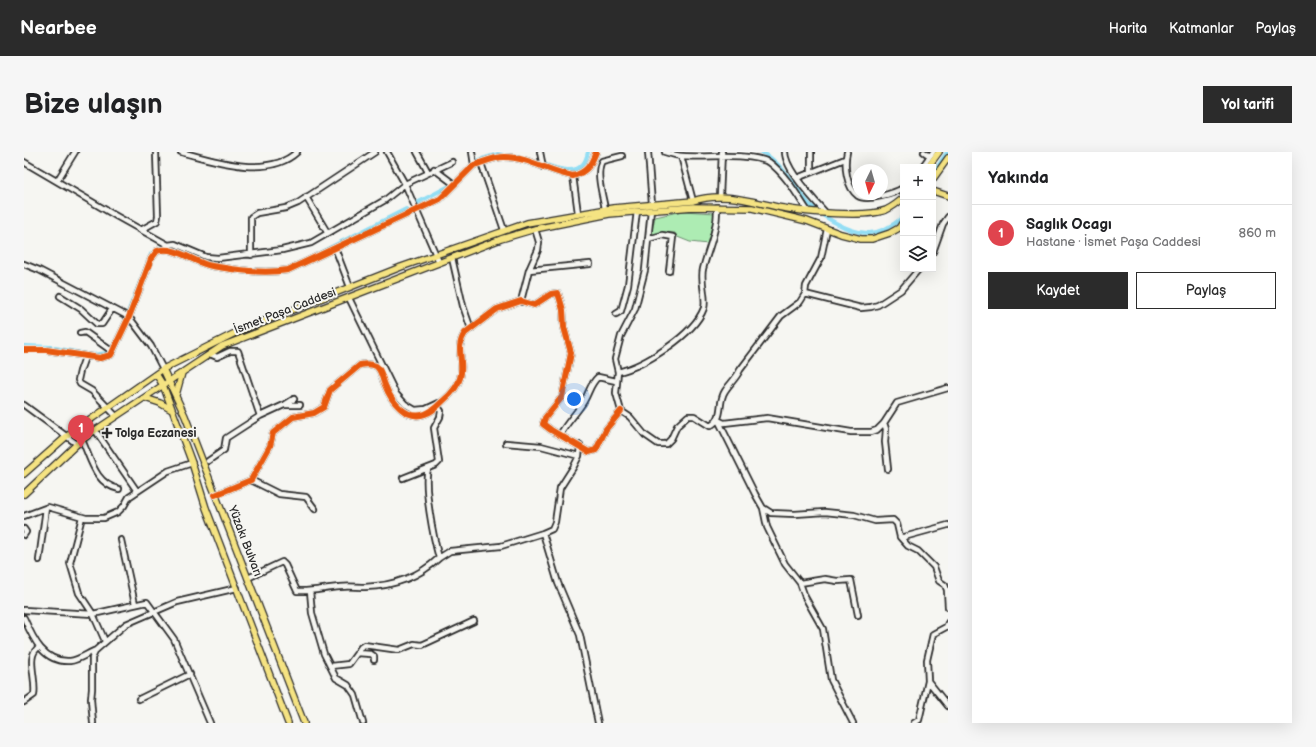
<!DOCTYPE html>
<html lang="tr">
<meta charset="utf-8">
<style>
body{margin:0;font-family:"Balsamiq Sans",sans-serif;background:#f6f6f6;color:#202124}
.controls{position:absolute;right:12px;top:12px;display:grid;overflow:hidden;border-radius:0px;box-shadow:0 4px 16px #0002}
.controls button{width:36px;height:36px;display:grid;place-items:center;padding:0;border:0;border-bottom:1px solid #e0e0e0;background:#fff;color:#202124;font:20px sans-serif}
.compass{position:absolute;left:828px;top:12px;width:36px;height:36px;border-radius:50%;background:#fff;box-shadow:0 4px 16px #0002;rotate:185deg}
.you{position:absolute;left:550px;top:247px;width:14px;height:14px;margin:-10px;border:3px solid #fff;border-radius:50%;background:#1a73e8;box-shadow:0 0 0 6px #1a73e833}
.badge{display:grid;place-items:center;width:26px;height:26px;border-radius:50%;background:#2b2b2b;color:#fff;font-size:13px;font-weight:700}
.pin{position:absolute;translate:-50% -33px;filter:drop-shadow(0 1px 2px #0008)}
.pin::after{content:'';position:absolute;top:21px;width:14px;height:12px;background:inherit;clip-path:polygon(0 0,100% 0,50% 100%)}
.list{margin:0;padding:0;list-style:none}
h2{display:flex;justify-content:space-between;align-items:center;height:52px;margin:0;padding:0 16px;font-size:17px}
h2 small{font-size:13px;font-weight:400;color:#757577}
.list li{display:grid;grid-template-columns:26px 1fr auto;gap:12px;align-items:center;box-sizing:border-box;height:56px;padding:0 16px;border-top:1px solid #e0e0e0}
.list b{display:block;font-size:15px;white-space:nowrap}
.list p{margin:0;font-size:13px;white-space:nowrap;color:#757577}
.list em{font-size:13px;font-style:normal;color:#757577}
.actions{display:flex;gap:8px;padding:12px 16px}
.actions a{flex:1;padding:9px 0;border:1px solid #2b2b2b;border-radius:0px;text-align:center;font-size:14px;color:#2b2b2b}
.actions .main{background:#2b2b2b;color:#fff}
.icon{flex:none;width:22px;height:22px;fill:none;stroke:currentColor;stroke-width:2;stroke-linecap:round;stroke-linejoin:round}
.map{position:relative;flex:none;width:924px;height:571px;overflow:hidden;border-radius:0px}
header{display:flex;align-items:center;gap:24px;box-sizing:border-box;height:56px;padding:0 20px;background:#2b2b2b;color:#fff}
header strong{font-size:19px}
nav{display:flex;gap:22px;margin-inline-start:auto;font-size:14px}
.intro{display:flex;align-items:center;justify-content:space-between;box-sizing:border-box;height:96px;padding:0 24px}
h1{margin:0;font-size:28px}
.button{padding:10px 18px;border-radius:0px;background:#2b2b2b;color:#fff;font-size:14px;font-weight:700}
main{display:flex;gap:24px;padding:0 24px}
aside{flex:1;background:#fff;border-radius:0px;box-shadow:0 4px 16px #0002}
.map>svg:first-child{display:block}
.green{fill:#adecb3;stroke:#6c8c6f}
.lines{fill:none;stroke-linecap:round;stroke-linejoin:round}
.canal{stroke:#93def4;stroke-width:4}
.minor-casing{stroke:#2b2b2b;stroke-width:8}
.major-casing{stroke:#2b2b2b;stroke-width:8}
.minor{stroke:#f6f6f2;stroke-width:4.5}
.major{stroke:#f5e382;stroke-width:5.5}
.cycleway-casing{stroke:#f6f6f2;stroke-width:8}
.cycleway{stroke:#e8590c;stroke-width:6}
.poi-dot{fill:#2b2b2b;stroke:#f6f6f2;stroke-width:1.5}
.labels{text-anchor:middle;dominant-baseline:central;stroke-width:4;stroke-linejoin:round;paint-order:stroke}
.street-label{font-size:12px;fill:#2b2b2b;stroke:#f6f6f2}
.poi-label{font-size:12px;font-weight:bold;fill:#2b2b2b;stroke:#f6f6f2;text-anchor:start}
</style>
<header>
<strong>Nearbee</strong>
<nav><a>Harita</a><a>Katmanlar</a><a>Paylaş</a></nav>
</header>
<div class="intro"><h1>Bize ulaşın</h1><a class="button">Yol tarifi</a></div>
<main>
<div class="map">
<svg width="924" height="571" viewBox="0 0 924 571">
<rect width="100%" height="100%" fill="#f6f6f2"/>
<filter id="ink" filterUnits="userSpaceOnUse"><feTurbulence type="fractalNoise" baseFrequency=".025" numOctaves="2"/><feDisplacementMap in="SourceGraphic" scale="8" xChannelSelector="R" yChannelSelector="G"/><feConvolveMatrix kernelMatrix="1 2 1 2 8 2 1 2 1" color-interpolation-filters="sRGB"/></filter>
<g filter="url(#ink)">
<path class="green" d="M659,59L691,61L684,92L666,90L651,84V81L641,80L627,83L631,65Z"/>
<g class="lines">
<path class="canal" d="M738,0C760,13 769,34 785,52C792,59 801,65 810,70C837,85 854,86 879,65
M455,8L474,2L493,5
M517,11C529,15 550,24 559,12C562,9 563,4 564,0
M909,22L923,0
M391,52L427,33
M148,96L155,100
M297,100L382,57
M104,160L127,102L138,95
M0,194L26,195L68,203L83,201"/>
<g class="minor-casing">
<path id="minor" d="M157,0C190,9 244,27 273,0
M363,0L381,32L415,110
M393,0L404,20
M448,0L450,13
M516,0L519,15
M624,0L628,52
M641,0C647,2 653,4 659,4C686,6 722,0 745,10C761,22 772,41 783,58
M761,0C761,17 789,47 801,60
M823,0C820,13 822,35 834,44C843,50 871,41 879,36
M900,0L906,4L909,0
M657,4L669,49
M0,10L92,64L144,93
M457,11L480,78
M898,15L906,4
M410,17L430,32
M787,20V0
M549,24L554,61
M773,26L821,7
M33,29L51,0
M696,44L698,0
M282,45L303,80
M581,57C579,44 571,21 578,9L598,4
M627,58L621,118L611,157L597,184L591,207L594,220L592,241L597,259L606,265L621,283L634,292H642L647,287L653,274L664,264H670L686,274C701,266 693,251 701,239C706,231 712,227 716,218L757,164L776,150L781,142L782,134L797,106L803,77
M117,78L133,69L134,64L132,0
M624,87L638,83L649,85L645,119
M311,96L326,135
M143,97L144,93L151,92L182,105L194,106L258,98L287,91L361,48L381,32L428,10
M909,100L919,72L924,65
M227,103V65L233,61L262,56L274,51L351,0
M428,106L439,154L447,177
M0,112L15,118L105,165L127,194L139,217
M505,118L566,112
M781,142L837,156L847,155L854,153L877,138L895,117
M36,144L57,157L73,172H78L88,157
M325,146L372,242L381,252L391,258L402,257L415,251
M497,149L505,118L514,98L515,90L511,77
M592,162L597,159L604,133L613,59
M56,181L61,180L89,200
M0,198H22L76,206L87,203L105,165L127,107L133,99C151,93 170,111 188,114C212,118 239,122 264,118L416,47L450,13C460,10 470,5 480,5C504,5 526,20 549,24C563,20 567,13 572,0
M186,202L193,205L206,199H214L236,264L260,253H276
M61,205L56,219L54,228L56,232L68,239L92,264
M594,220C620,214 670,183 680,156C683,147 676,129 679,117C684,97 694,77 693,55
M262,252L270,247
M0,253L53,292
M694,268L731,342L739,356L747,361L771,362L801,360L830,363L851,369L869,368L873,372L876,385H880L924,373
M694,268L700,271L743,266L827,280H847L853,278L860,271L873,251L924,236
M860,271L862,277L861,290L864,317
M71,278L113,339
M536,283C543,270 553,261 560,249C565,241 566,232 574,225L592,229
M58,288C67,307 71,332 95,337
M482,291L517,294L555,304
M556,293L555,304L550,314L536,336L531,370L528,377L519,381L534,431L556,483L574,571
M184,309L200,298L202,286L236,264
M379,326L412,313L415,310L410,276L416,265L417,259L414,255
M227,328L255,342L282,345L291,357
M191,343L227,328L246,294L249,281L269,265L290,261L300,255L306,238L336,213C341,212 347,212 352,214C358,218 358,227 361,233C367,249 382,269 401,262C410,259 414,253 420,248C453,220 426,202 441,181L473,157L497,149L510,153L527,142L534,141L539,158L540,175L547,201L538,245L521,266L519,272L527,278L565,300L572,298L582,277L597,259
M739,356L743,375L761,412L776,431L781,445L799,477L807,528L829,571
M0,364L24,355L62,366H80L94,360L100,354L105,345L144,319L168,311
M58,365L46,411L55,441L69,462L81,489
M0,377L2,380L0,383
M876,385L884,394L894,399L910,415L915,429L921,433L923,438L924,455
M97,388L111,452
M415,406L426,399L477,394L519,381
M15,408L22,356
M224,426L258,410L261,413L273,439C288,440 301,436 316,435C324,434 333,435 341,435C368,434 395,425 415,406C410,388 399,334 404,317
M776,431L801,427L813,429L827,428L834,463
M286,439L288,461L300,502L312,526L324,533L331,543L339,571
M0,458L69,462L123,450L150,487L186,571
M0,466C9,487 20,511 46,509C55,508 64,501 72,498
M333,501L337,495L340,493L375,498L390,492L398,493L450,469
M307,514L325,512L333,501L347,502L350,504V508
M904,529L903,508L909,482L922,475L924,471
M115,547L166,522
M0,550L10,543C13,526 1,504 15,495
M69,571L67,547L68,537V506L72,498L102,472L153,450L213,436
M890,571L895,568L904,529L924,554"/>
</g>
<g class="major-casing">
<path id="major" d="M904,15L915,0
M909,27L924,6
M909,39L924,44
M139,217L161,264L280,571
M132,222L139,233L168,311L182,356L264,571
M152,243L158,221
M121,246L136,251L148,258
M0,322L43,284L139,217L215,179L377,115L503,71L589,56L669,49C700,39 728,50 759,56C780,60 842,66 862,58C868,55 874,51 879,46
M0,342L53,292L67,281L198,194L477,87L511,77L585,62L669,55L728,56L783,69L817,82L837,87H848L866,81L875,76L879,70"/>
</g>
<use href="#minor" class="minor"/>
<use href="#major" class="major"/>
<g class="cycleway-casing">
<path id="cycleway" d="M0,198H22L76,206L87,203L105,165L127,107L133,99C151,93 170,111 188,114C212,118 239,122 264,118L416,47L450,13C460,10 470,5 480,5C504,5 526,20 549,24C563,20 567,13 572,0
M191,343L227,328L246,294L249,281L269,265L290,261L300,255L306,238L336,213C341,212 347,212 352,214C358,218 358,227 361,233C367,249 382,269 401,262C410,259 414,253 420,248C453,220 426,202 441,181L473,157L497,149L510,153L527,142L534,141L539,158L540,175L547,201L538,245L521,266L519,272L527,278L565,300L572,298L582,277L597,259"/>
</g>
<use href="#cycleway" class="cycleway"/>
</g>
</g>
<path class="poi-dot" d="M81 275h4v4h4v4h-4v4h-4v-4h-4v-4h4z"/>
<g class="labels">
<g class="street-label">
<text transform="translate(261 159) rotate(-21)">İsmet Paşa Caddesi</text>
<text transform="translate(221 389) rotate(69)">Yüzakı Bulvarı</text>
</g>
<g class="poi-label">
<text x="91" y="281">Tolga Eczanesi</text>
</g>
</g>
</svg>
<div class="controls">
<button>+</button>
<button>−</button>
<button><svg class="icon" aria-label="layers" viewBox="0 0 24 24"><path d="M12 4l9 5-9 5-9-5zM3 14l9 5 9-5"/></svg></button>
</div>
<svg class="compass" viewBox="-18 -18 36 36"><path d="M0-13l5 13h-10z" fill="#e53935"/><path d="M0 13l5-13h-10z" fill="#757577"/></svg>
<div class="you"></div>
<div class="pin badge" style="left:57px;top:296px;background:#e0444e">1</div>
</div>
<aside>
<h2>Yakında<small></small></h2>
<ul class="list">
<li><span class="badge" style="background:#e0444e">1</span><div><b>Saglık Ocagı</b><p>Hastane · İsmet Paşa Caddesi</p></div><em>860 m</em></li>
</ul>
<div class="actions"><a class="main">Kaydet</a><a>Paylaş</a></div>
</aside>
</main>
